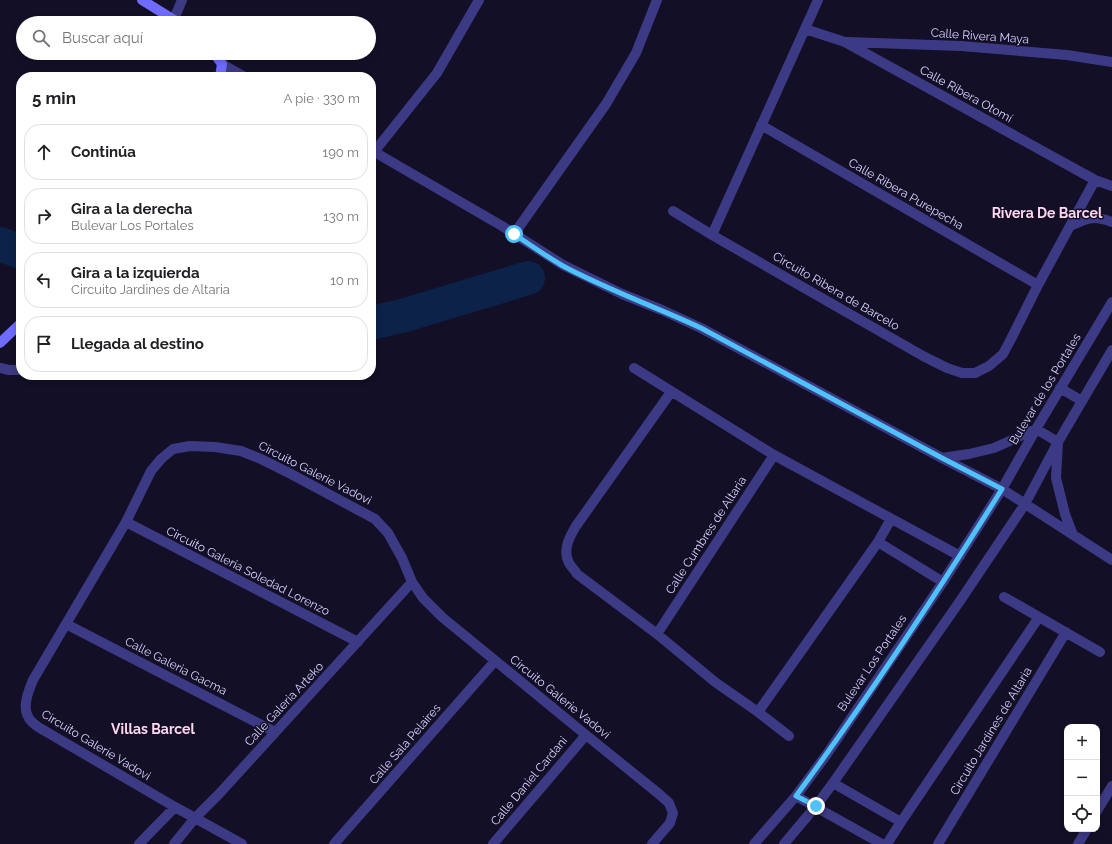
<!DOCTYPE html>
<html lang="es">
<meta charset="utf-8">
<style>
body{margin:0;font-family:Raleway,sans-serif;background:#f6f6f6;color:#202124}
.controls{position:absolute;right:12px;bottom:12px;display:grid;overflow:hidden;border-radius:8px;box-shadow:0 2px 6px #0003}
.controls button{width:36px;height:36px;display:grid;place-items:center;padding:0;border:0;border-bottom:1px solid #e0e0e0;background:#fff;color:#202124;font:20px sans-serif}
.stop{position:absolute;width:12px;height:12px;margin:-9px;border:3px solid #4fc3f7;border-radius:50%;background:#fff}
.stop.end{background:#4fc3f7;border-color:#fff;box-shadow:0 1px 4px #0008}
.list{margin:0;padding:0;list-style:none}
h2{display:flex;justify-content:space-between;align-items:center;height:52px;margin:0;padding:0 16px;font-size:17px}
h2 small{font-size:13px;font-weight:400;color:#757577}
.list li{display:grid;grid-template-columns:26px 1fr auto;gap:12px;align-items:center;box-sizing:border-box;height:56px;margin:0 8px 8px;padding:0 8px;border:1px solid #e0e0e0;border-radius:16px}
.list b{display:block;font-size:15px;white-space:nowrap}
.list p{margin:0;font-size:13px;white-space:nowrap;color:#757577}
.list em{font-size:13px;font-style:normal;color:#757577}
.icon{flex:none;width:22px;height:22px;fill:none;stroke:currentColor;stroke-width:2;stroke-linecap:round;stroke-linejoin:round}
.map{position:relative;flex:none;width:1112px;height:844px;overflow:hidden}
.search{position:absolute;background:#fff;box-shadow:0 2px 6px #0003;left:16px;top:16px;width:360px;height:44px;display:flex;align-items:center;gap:10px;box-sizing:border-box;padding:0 14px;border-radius:22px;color:#757577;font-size:15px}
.panel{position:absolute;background:#fff;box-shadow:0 2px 6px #0003;left:16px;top:72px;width:360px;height:308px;border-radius:16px}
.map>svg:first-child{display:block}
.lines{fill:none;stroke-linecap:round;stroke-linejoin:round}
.river{stroke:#0c2248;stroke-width:34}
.street{stroke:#3d3a85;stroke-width:10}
.secondary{stroke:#6f6bff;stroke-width:10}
.route{stroke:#4fc3f7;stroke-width:5}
.labels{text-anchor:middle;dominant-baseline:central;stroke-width:3;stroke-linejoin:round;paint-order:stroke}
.street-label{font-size:12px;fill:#d9d4ff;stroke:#130f26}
.quarter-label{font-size:14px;font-weight:bold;fill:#ffd6f0;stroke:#130f26}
</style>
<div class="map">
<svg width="1112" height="844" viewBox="0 0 1112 844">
<rect width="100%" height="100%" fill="#130f26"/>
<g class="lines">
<path class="river" d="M0,244L21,252
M371,323L405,315L528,278"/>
<path class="street" d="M174,19L182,0
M805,29L845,42L1095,180L1112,186
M847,42L961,46L1067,55L1112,62
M222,64L245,77
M761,125L1038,285
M371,150L502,226L563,265L622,294L662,310L701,328L942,458L1002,489L1112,560
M374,152L437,73L479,0
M673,211L712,235L923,356L947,368L962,373H975L989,366L1003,354L1011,339L1038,285L1095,180
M1070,226C1088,218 1093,215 1112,222
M514,234L606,104L636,53L657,0
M712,235L818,0
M0,368L9,370H21
M634,368L774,455L960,556
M1060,388L1082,401
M671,392L576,526C570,536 562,550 569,563C571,567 575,570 577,574L657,634L715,682L758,712L789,736
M942,458L969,454L994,448L1036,429L1058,442L1056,478L1065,514L1073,535
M126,522L358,642
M878,542L943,582
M1004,597L1100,652
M66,624L275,732
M657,634L774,455
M758,712L878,542L891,519
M833,783L901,822
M796,796L882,844
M1097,811L1112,786
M139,844L175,807
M174,844L195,818L219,794L412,582
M242,844L175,807L45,731C41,729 36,726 32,722C20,711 28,692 33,680L126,522L151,471L161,459L173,449L190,446L215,447L241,451L261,459L291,474L375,519L388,533L402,558L412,582L423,598L442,617L586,735L659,794L669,803L673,813L670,823L652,844
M334,844L495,661
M493,844L586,735
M754,844L796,796L827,754L943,582L1002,489L1036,429L1112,302
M784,844L816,806L833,783L960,601L1025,504L1058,442L1112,350
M887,844L901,822L1039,617
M938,844L1066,632
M1078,844L1087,829"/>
<path class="secondary" d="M142,0L179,23
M214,53L222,64L220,77
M0,343L21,323"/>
</g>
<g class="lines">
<path class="route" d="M514,234C530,245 546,256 563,266C608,290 656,307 701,328L942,458L1002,489C937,593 869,697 796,796L816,806"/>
</g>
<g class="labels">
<g class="street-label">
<text transform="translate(980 36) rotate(4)">Calle Rivera Maya</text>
<text transform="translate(966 94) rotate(29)">Calle Ribera Otomí</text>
<text transform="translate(906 194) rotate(30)">Calle Ribera Purepecha</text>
<text transform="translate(836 291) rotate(30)">Circuito Ribera de Barcelo</text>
<text transform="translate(1045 389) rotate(-59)">Bulevar de los Portales</text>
<text transform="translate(315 473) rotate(27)">Circuito Galerie Vadovi</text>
<text transform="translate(706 535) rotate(-57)">Calle Cumbres de Altaria</text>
<text transform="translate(248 571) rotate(27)">Circuito Galeria Soledad Lorenzo</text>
<text transform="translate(872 663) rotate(-56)">Bulevar Los Portales</text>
<text transform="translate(176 666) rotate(27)">Calle Galeria Gacma</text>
<text transform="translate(560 697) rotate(39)">Circuito Galerie Vadovi</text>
<text transform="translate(284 704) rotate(-47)">Calle Galeria Arteko</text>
<text transform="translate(991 731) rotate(-59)">Circuito Jardines de Altaria</text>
<text transform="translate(405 744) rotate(-49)">Calle Sala Pelaires</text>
<text transform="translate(96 745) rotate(31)">Circuito Galerie Vadovi</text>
<text transform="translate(529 781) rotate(-50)">Calle Daniel Cardani</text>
</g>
<g class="quarter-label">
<text x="1047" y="213">Rivera De Barcel</text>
<text x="153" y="729">Villas Barcel</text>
</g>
</g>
</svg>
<div class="controls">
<button>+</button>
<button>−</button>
<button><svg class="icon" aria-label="locate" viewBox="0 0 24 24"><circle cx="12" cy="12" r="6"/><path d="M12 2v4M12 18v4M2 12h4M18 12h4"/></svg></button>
</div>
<div class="stop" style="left:514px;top:234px"></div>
<div class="stop end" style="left:816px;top:806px"></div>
<div class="search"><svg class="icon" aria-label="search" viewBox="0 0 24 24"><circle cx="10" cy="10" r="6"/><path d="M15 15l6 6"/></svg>Buscar aquí</div>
<section class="panel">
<h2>5 min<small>A pie · 330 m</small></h2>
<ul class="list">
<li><svg class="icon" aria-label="ahead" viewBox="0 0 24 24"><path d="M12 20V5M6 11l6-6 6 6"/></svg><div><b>Continúa</b></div><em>190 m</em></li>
<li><svg class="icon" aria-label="right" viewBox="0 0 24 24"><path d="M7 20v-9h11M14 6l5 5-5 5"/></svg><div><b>Gira a la derecha</b><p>Bulevar Los Portales</p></div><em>130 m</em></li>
<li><svg class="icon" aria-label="left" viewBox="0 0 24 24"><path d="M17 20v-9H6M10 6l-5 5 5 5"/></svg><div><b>Gira a la izquierda</b><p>Circuito Jardines de Altaria</p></div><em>10 m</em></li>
<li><svg class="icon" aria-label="arrive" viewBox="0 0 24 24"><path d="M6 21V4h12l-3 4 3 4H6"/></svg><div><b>Llegada al destino</b></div></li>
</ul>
</section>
</div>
